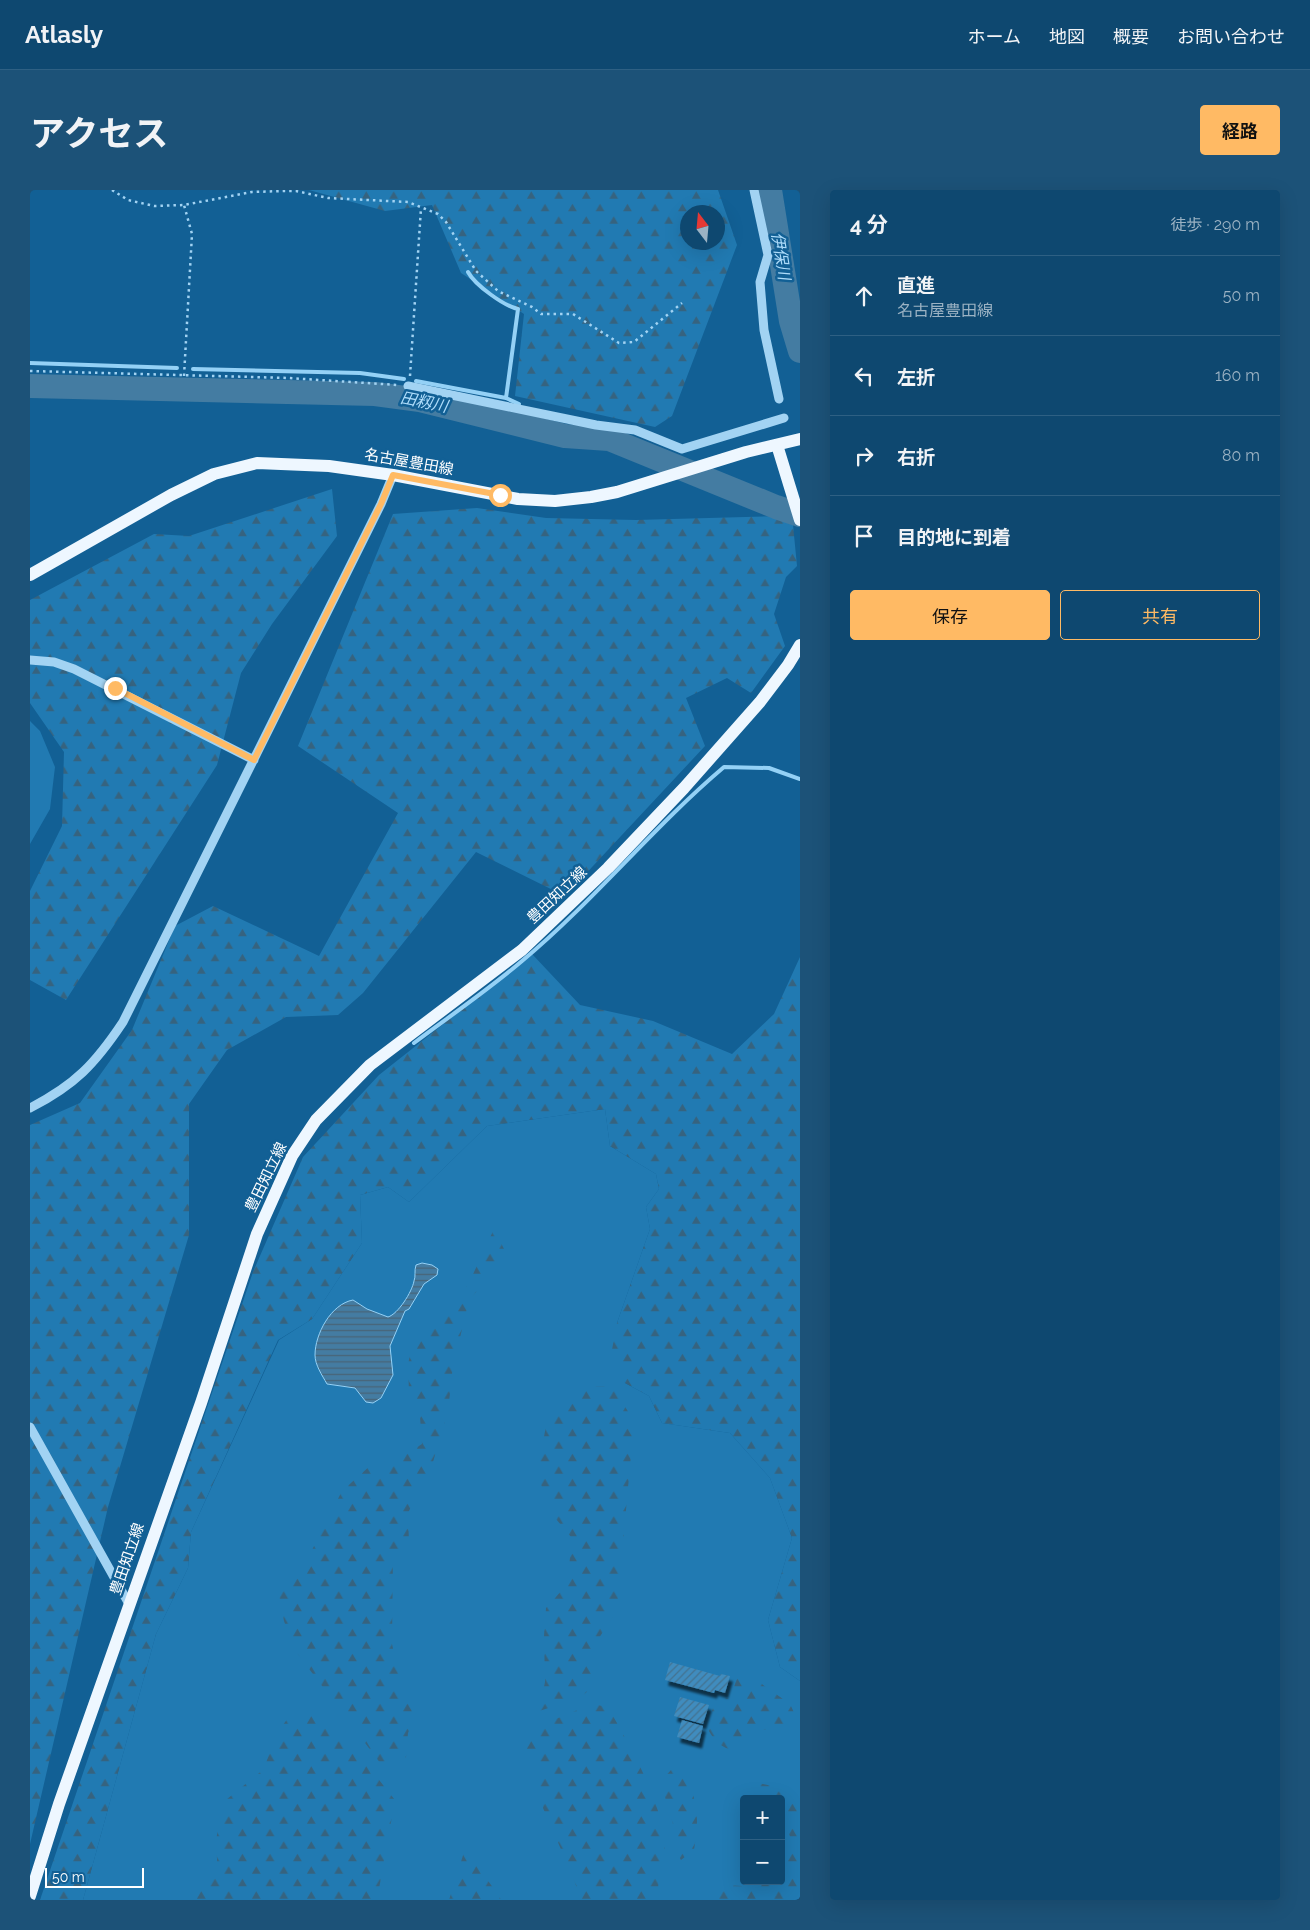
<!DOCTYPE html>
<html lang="ja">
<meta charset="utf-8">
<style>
body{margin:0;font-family:Raleway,"Noto Sans JP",sans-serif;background:#1c5278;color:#f1f3f6}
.controls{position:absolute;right:15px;bottom:15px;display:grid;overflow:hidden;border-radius:5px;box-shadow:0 5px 20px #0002}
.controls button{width:45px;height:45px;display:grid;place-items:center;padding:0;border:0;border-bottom:1px solid #2e6083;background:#0e4870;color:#f1f3f6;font:25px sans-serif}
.compass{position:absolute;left:650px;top:15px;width:45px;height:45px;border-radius:50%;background:#0e4870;box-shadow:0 5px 20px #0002;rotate:344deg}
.scale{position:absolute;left:15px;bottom:12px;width:99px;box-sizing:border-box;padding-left:5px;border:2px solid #fff;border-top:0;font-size:14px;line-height:18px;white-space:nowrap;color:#fff;-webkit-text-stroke:4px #126095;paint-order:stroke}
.stop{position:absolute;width:15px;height:15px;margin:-11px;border:4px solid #ffba64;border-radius:50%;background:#fff}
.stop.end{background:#ffba64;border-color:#fff;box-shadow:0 1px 5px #0008}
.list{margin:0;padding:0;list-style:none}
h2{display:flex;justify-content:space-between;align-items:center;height:65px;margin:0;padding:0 20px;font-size:21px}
h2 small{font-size:16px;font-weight:400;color:#9bb2c3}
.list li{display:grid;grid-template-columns:32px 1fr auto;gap:15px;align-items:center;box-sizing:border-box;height:80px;padding:0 20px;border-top:1px solid #2e6083}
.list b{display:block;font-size:19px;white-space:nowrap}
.list p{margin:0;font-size:16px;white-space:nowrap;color:#9bb2c3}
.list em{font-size:16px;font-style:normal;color:#9bb2c3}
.actions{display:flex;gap:10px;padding:15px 20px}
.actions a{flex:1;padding:11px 0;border:1px solid #ffba64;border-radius:5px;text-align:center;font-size:18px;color:#ffba64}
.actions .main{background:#ffba64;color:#111}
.icon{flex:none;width:28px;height:28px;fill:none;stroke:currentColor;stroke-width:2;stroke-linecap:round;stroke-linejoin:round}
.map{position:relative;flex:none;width:770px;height:1710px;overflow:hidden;border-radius:5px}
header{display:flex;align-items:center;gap:30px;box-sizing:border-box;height:70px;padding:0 25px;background:#0e4870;border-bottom:1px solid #2e6083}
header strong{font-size:24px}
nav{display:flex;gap:28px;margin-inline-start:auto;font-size:18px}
.intro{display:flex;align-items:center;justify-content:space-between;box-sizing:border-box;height:120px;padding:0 30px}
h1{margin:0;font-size:35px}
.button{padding:12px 22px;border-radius:5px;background:#ffba64;color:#111;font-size:18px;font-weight:700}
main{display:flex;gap:30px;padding:0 30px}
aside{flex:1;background:#0e4870;border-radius:5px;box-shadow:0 5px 20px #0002}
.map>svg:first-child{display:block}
.grass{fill:#217ab2;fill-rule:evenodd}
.forest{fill:url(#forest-firs);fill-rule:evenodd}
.water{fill:url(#water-rules);stroke:#94d1f6}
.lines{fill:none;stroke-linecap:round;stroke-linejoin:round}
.stream{stroke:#94d1f6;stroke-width:4}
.river{stroke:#447ca2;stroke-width:24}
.building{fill:url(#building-hatch);filter:url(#shadow)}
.path{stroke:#a2d3f3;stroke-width:2.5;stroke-dasharray:2.5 4;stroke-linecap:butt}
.minor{stroke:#a2d3f3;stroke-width:9}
.major{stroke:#eef7ff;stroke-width:12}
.route{stroke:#ffba64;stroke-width:6}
.labels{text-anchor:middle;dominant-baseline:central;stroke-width:5;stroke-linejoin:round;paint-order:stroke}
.street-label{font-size:15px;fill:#fff;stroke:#126095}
.water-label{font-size:16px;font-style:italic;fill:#aedcfa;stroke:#126095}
</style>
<header>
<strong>Atlasly</strong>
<nav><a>ホーム</a><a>地図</a><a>概要</a><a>お問い合わせ</a></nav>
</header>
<div class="intro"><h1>アクセス</h1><a class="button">経路</a></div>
<main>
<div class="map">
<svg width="770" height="1710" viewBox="0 0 770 1710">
<defs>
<pattern id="forest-firs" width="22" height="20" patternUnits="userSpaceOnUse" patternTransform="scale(1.25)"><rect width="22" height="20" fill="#217ab2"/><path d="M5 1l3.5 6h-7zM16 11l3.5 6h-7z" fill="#36637f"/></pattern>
<pattern id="water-rules" width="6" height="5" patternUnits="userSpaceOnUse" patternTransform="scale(1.25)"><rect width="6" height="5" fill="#447ca2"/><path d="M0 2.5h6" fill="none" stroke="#486477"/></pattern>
<pattern id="building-hatch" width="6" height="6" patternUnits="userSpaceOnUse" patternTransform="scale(1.25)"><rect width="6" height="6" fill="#3f8cbe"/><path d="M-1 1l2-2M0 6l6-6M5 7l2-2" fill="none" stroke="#447290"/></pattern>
<filter id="shadow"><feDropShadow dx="3" dy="5.5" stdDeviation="1" flood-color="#0009"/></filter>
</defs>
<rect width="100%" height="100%" fill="#126095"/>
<path class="grass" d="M0,531L10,541L25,577L20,619L0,654Z
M575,919L580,956L626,984L629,999L616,1017L620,1039L587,1133L595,1193L619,1206L632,1233L700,1243L740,1288L762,1348L738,1430L750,1477L770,1491V1710H53L126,1444L158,1378L161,1342L249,1150L282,1129L332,1053L330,1005L358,997L379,1012L457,936ZM714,1609H751V1691H714Z"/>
<path class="forest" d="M279,0H688L707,55L642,226L625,237L485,206L494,124L431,83L402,15L355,21ZM658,22H688V52H658Z
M302,299L307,346L242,434L211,483L187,575L36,810L0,790V701L32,636L34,562L0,513V410L124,344L159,346Z
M447,318L516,328L606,330L753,326L763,335L767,376L756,387L744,424L755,456L721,503L697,488L656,508L675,556L535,706L446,662L333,803L308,825L256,827L197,860L159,914V1045L78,1317L0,1654V935L50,913L102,840L145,736L183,716L289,766L368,623L268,556L363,324Z
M502,764L550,815L623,831L702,864L744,824L770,767V1491L750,1477L738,1430L762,1348L740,1288L700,1243L632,1233L619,1206L595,1193L581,1165L587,1133L620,1039L616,1017L629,999L626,984L580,956L575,919L457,936L379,1012L358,997L330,1005L332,1053L282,1129L248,1150L161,1342L158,1378L126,1444L53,1710H10L223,1082L273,967L349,885Z
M464,1039L476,1063L439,1111L423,1176L418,1221L403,1272L378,1323L379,1354L363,1362L362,1454L370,1490L385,1526L378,1543L376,1567L354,1578L264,1459L254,1431L249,1405L282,1360L312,1301L341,1275L370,1268L392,1254L390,1227L379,1203L378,1174L384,1149L438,1095Z
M582,1196L604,1231L587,1420L569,1448L560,1499L550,1508L509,1521L515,1492L514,1446L516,1418L533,1399L539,1383L541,1347L521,1323L507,1283L517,1231L546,1197Z
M708,1484L729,1492L760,1514L768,1531L718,1544L705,1561C691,1558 683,1550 677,1537L685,1512L701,1507Z
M562,1514L578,1517C597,1551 617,1585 629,1624C631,1631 635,1639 635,1646C637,1667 625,1689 629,1710H551L543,1687L513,1618L509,1586L491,1551L511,1535Z
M290,1522L308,1538L365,1610L347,1710H158L162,1704L188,1686L186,1652L191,1614L234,1579L245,1546L258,1528Z
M641,1580L654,1584C669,1611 669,1631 664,1660L651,1670C644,1660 646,1650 644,1638C640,1622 634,1607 631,1591Z
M724,1592L770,1602V1709L671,1710L677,1699L695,1695L729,1697L738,1691H751V1678L755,1674L762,1651L751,1625V1609H734L726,1602Z
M435,1659L469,1706L471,1710H419Z"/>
<path class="water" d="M392,1073L402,1075L408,1079L407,1085L394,1094L379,1119L375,1121L360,1156L363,1185L351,1208L343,1213L336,1212L325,1198L297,1194C292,1185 285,1175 285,1165C285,1144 301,1114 323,1110L337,1119L358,1127C368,1124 382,1102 384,1091C386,1086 384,1081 386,1075Z"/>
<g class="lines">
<path class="stream" d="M438,82C445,95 474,116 488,119L476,208
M0,173L147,178
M163,179L330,183L374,189
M386,191L476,208L489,214
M384,853C420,826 458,800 492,771C564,711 623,637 694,577L739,578L770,589"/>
<path class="river" d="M740,0L761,131L770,161
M0,196L345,204L390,210L535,246L579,249L746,317L770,325"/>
</g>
<path class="building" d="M640,1472L690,1486L691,1484L700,1486L695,1503L685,1500L684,1503L635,1490Z
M650,1507L679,1515L673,1534L644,1526Z
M652,1530L673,1536L669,1553L647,1547Z"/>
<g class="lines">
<path class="path" d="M82,0L98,10L124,16L154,15L222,2L254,1H266L298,8L378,12L408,24L416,32L446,81L468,101L502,117L511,124H543L589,153L604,152L652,113
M0,181L259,188L367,195
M154,186L162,44L154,15
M380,186L391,18"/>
<path class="minor" d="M724,0L738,65L730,92L734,140L749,209
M378,196L566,235L605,240L652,259L754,228
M0,470L24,472L44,479L224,570
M0,918C45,895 65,874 93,832L351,314L363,285
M0,1237L99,1414"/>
<path class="major" d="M747,255L770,330
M0,385L141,305L184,284L227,273L299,276L363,285L488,309L525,311L561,307L587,302L716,262L770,249
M0,1706L29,1614L171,1213L227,1044L262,966L286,930L340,875L492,760L578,678L654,598L730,512L758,475L770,455"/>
</g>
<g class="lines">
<path class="route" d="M85,498L224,570L351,314L363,285L470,305"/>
</g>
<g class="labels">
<g class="street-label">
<text transform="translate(379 272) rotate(10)">名古屋豊田線</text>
<text transform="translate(527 705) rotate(-43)">豊田知立線</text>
<text transform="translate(236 987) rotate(-64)">豊田知立線</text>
<text transform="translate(97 1369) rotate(-71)">豊田知立線</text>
</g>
<g class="water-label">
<text transform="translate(751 66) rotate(81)">伊保川</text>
<text transform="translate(394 212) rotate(11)">田籾川</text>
</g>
</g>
</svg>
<div class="controls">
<button>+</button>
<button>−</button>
</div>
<svg class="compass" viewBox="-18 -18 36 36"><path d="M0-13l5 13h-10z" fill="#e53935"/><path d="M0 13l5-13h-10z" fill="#9bb2c3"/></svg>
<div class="scale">50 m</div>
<div class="stop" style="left:470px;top:305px"></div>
<div class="stop end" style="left:85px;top:498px"></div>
</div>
<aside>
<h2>4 分<small>徒歩 · 290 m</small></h2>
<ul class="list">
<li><svg class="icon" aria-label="ahead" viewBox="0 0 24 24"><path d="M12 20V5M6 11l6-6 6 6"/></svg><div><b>直進</b><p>名古屋豊田線</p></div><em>50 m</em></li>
<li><svg class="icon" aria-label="left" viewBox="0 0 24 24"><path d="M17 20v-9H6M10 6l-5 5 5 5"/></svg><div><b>左折</b></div><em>160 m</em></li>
<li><svg class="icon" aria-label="right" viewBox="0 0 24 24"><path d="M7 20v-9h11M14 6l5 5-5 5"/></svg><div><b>右折</b></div><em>80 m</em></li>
<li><svg class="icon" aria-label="arrive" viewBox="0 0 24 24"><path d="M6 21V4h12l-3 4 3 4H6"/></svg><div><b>目的地に到着</b></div></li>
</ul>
<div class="actions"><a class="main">保存</a><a>共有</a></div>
</aside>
</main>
